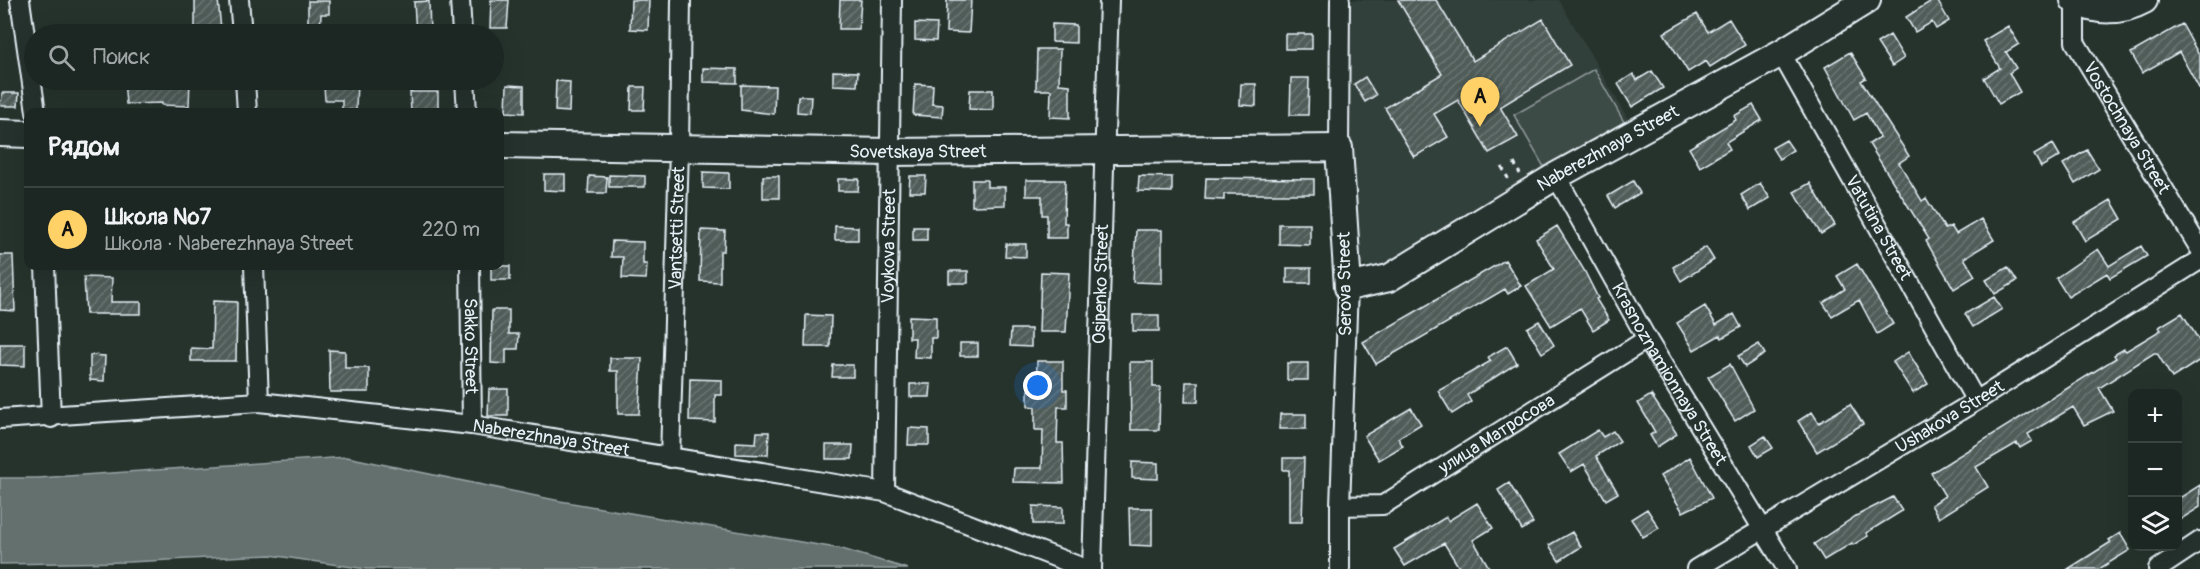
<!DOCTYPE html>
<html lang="ru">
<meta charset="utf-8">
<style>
body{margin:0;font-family:Pangolin,sans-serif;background:#252e2a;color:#f1f3f6}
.controls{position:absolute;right:18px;bottom:18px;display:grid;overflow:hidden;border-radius:12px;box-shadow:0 6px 24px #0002}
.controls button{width:54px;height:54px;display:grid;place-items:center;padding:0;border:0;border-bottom:2px solid #3a4340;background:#1c2622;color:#f1f3f6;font:30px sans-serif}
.you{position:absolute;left:1038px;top:386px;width:21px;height:21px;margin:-15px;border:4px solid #fff;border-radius:50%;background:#1a73e8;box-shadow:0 0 0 9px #1a73e833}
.badge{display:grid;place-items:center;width:39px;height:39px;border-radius:50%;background:#ffd166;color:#111;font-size:20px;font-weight:700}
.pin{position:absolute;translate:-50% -50px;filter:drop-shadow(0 2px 3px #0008)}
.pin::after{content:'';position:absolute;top:32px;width:21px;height:18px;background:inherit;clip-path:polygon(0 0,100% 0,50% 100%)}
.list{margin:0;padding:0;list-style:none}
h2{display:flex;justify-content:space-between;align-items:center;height:78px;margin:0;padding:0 24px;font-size:26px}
h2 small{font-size:20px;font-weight:400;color:#a0a5a5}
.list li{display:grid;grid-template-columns:39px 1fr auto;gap:18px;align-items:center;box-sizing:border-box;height:84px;padding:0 24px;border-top:2px solid #3a4340}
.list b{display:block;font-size:22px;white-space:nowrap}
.list p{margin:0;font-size:20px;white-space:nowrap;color:#a0a5a5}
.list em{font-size:20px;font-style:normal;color:#a0a5a5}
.icon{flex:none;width:33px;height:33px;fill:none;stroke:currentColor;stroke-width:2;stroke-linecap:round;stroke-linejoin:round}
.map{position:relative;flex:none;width:2200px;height:569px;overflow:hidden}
.search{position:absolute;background:#1c2622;box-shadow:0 6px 24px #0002;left:24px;top:24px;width:480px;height:66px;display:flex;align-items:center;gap:15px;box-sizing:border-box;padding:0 21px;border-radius:33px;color:#a0a5a5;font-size:22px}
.panel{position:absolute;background:#1c2622;box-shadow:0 6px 24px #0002;left:24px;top:108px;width:480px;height:162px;border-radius:12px}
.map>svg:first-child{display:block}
.built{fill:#333f3a}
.garden{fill:#3e4b47;stroke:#939ea0;stroke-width:1.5}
.water{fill:#636f6d;stroke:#98a3a5;stroke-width:1.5}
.building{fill:url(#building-hatch);stroke:#e8f1f8;stroke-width:1.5}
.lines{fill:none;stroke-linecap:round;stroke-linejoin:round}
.street-casing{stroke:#e8f1f8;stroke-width:22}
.secondary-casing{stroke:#e8f1f8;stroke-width:30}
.path{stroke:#e8f1f8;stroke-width:3;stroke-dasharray:4.5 4.5;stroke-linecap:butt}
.street{stroke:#26332d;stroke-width:18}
.secondary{stroke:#26332d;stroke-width:26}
.labels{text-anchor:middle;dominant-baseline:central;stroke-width:4.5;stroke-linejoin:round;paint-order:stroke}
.street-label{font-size:18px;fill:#e8f1f8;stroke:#26332d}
</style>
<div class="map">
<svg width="2200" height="569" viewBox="0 0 2200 569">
<defs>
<pattern id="building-hatch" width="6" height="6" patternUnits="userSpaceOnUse" patternTransform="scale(1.5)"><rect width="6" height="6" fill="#505c59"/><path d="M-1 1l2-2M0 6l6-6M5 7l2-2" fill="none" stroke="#697472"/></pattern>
</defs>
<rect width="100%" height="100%" fill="#26332d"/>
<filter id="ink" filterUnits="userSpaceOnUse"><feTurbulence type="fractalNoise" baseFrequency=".0167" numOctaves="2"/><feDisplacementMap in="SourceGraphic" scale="12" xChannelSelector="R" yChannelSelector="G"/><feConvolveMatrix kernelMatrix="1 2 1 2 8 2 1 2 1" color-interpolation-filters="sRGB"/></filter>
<g filter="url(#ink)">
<path class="built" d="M1346,0H1559L1628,119L1376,270L1353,260L1346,135Z"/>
<path class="garden" d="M1594,69L1624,122L1544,167L1514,115Z"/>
<path class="water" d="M347,457L560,501L842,549L908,569H366L270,555L129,562L0,564V478H38Z"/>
<path class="building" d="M195,0H218L221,29H195Z
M491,0H509L507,28H490Z
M631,0H649L648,30L630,29Z
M840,0H861L859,29H839Z
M947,0H971L969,33L946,32Z
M1398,0H1436L1473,61L1543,19L1570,65L1500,107L1518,137L1489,153L1458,100L1434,114L1448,137L1414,157L1385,108L1442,74Z
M1933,0H1937L1949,21L1936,29L1932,22L1915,32L1906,17Z
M308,1H329V14H321L320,31H308Z
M429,1L430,34H416L414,2Z
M1697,14L1708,32L1729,19L1745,45L1710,67L1706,61L1688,72L1664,33Z
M915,23L937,24L936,41L915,40Z
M1052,24L1076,25V43L1052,42Z
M2182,24L2200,57V90L2179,52L2142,73L2131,53Z
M2008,26L2019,44L2006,52L2016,68L2009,73L2020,92L1999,104L1984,78L2000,68L1983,41Z
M1285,34H1312V49H1285Z
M1890,35L1904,58L1892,66L1877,43Z
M1037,49H1060L1059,84L1070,85V118L1050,117L1051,90H1036Z
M1850,52L1866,78L1861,81L1909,156L1899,163L1922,201L1926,198L1945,229L1951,226L1956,234L1981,219L1994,240L1964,258L1975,276L1954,289L1926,241L1929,239L1869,144L1880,137L1866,113L1854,120L1825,67Z
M703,68L737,69V83L703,82Z
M833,71L858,72L857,86L833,85Z
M1652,71L1663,88L1632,107L1618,84L1633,74L1637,80Z
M1365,77L1376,95L1365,102L1354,84Z
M1291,78H1309L1308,115H1290Z
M124,80H190L189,106L162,105V103L126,104Z
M343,80H357L356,110H342V100H325L324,86L343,85Z
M556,81L570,82L569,112L555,111Z
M915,84L933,85L932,104L943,105L942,117L913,115Z
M1241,84H1256V106L1240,105Z
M507,85L524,86V113L506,112Z
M741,85L775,86L774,114L741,110Z
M632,87H645L644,110H631Z
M970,90H993V110L969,109Z
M410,92H438V112H411Z
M2,93H19L18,106H1Z
M798,96H811L810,113L797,112Z
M1753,105L1762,120L1726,142L1730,149L1700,167L1689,148L1736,120L1734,116Z
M1786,140L1793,150L1779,159L1772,148Z
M2053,144L2060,156L2041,167L2034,155Z
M2087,150L2099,169L2075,184L2063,164Z
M703,172L729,173V189L703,188Z
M544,174H565V191L544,190Z
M609,175L645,176V187H609Z
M589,176L607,177L606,193H588Z
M763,176H779V198H763Z
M910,176H926L925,192H909Z
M1139,176L1172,177V192L1138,191Z
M1206,178L1314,179V194H1224V200L1205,199Z
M838,179H859L858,191H838Z
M972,180H987V187H1005V205L972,206Z
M1026,180H1065L1064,223H1067V238H1047V215H1042V196H1026Z
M1633,181L1640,193L1615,208L1608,196Z
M1760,183L1770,198L1750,210L1741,195Z
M1810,183L1835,225L1821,234L1794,192Z
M2111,200L2122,219L2085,241L2074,222Z
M1279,224H1310V245L1279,244Z
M835,226L858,227V240H835Z
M1557,226L1584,270L1598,298L1596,299L1609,320L1593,330L1580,308L1551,326L1526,286L1554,269L1536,239Z
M913,227H927V240H913Z
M701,230L725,231L724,251H720V282L700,281Z
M1136,230H1162V283L1133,282Z
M612,241L643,242V264H647L646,279L622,278L623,257H611Z
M1006,244H1026V257L1005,256Z
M2141,246L2147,256L2110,278L2107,273L2068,297L2056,278L2098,249L2109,266Z
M1706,247L1714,260L1681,281L1673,267Z
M0,255H13L15,311L0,310Z
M1505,260L1521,286L1508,294L1505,289L1376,364L1363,342Z
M1857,264L1893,324L1877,334L1859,300L1832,316L1823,303L1845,289L1837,276Z
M491,266H510V280H491Z
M2008,267L2017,281L1995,294L1986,280Z
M1287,268H1311V283H1287Z
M949,271H968V283H949Z
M1041,272L1069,273L1066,332H1039Z
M84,277L112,278L111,302H141V314H86Z
M1994,297L2002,309L1973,327L1965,314Z
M213,301L237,302L236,361H191V348L212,349Z
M1705,306L1716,325L1734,314L1741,327L1722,338L1720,335L1694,350L1677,323Z
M492,310H509V334H519L518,349H506V364L491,363Z
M2182,313L2200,342V360L2172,378L2157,353H2154L2099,388L2113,411L2084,425L2073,407L2028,434L2032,441L2020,448L2017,443L1976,467L1988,487L1939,518L1931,505L1945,496L1931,473L2116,358L2114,355L2124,349L2126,351L2161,330L2159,327Z
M806,315L831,316L830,347H805Z
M1133,315H1159V331H1133Z
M909,316L936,317V338H931V358L914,357L915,338H909Z
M1539,321L1554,345L1542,353L1527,328Z
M1011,329H1031V347L1010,346Z
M960,343H978V356H960Z
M0,344H25V366L0,365Z
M1759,344L1765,354L1745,367L1738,356Z
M1507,346L1517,363L1467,395L1471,402L1452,414L1438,391L1491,361L1488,357Z
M329,350L345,351V368H369V392H330Z
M1908,352L1928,384L1913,393L1893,362Z
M90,355L105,356L104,381L90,380Z
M610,358H642L639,414H618V371H610Z
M1037,361H1063V390H1067V407H1058L1057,443H1063L1064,483L1013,482L1014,468H1042L1043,430H1035V407L1028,406V390H1036Z
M1130,362H1153V387H1160L1159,430H1131Z
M1287,363H1308V380H1287Z
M1730,364L1754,409L1735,421L1708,377Z
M833,365H853V377H832Z
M690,379L722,380V395H715V422L689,421Z
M1186,382H1198V402H1185Z
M910,384H931L930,397H910Z
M489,389H508V416H488Z
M1651,395L1677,434L1657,447L1650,435L1655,432L1638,403Z
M1850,404L1863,424L1817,452L1798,421L1812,412L1819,423Z
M1411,408L1421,424L1398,438L1403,446L1379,460L1364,436Z
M1280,414H1306V429H1279Z
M909,428L929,429V445H908Z
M1598,430L1603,437L1613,431L1620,441L1596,456L1618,493L1606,500L1584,464L1571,472L1559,454Z
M757,432H769L768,455L736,454V442L756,443Z
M1765,436L1773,448L1758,457L1751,445Z
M826,445H853L852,459H826Z
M1690,457L1712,498L1683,512L1660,476Z
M1283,458H1304L1302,522H1289V470H1283Z
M1132,462L1158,463V479L1132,478Z
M1509,483L1533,523L1522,530L1498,490Z
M2200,485V507L2178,521V499Z
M1893,497L1902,511L1866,533L1868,536L1853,545L1852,543L1824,560L1814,544L1856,516Z
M1477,503L1493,528L1473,540L1490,569H1460L1444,543L1405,566L1394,549L1446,517L1448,521Z
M1033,506L1063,507V524H1033Z
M1129,508H1152V546L1130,545Z
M1647,509L1659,528L1643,537L1631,519Z
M1572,532L1581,547L1559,561L1549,545Z
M2120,533L2130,550L2099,569H2068L2111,542L2109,540Z"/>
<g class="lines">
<g class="street-casing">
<g id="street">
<path d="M20,0L36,112"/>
<path d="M239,0L242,34"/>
<path d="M460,0L462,34"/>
<path id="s1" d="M2075,1V42L2200,249"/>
<path id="s2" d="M1781,53L1976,401"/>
<path d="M245,80L247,112"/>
<path d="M465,80L467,112"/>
<path d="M1339,148L1340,0"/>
<path id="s3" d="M1556,176L1647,339L1787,569"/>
<path d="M45,266L51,418"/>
<path d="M254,266L259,402"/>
<path id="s4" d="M470,266L472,425"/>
<path id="s5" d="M0,419L259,402L472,425L885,492L1086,569"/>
<path id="s6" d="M670,458L679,149L681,0"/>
<path id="s7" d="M885,492L892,0"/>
<path id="s8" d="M1340,506L1383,505L1647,339"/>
<path id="s9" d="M1092,569L1109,0"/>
<path d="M1340,569V506L1348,287"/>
<path id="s10" d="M1696,569L1976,401L2200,260"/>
<path d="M2158,569L2200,541"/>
</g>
</g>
<g class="secondary-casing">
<g id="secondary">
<path d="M2074,0C2096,13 2122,12 2144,0"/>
<path d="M0,133L28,134"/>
<path id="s11" d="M500,145L889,152L1339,148L1348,287L1389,278L1556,176L1781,53L1867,0"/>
</g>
</g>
<path class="path" d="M1514,163L1520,174
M1502,167L1510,182"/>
<use href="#street" class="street"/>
<use href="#secondary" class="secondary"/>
</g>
</g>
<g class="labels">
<g class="street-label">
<text stroke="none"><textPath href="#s1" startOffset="141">Vostochnaya Street</textPath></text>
<text stroke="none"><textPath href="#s11" startOffset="1275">Naberezhnaya Street</textPath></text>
<text stroke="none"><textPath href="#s11" startOffset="418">Sovetskaya Street</textPath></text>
<text stroke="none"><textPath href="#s2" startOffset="200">Vatutina Street</textPath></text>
<text stroke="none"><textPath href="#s6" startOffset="230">Vantsetti Street</textPath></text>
<text stroke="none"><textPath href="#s7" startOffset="246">Voykova Street</textPath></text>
<text transform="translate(1345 284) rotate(-91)">Serova Street</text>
<text stroke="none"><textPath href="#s9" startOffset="285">Osipenko Street</textPath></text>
<text stroke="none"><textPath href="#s4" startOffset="80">Sakko Street</textPath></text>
<text stroke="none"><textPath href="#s3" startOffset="228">Krasnoznamionnaya Street</textPath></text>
<text stroke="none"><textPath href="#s10" startOffset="296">Ushakova Street</textPath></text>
<text stroke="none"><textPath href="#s8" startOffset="177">улица Матросова</textPath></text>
<text stroke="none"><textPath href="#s5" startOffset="554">Naberezhnaya Street</textPath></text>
</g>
</g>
</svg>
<div class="controls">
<button>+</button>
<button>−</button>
<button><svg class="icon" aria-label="layers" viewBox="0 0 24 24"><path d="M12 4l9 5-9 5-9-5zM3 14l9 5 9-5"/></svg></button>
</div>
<div class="you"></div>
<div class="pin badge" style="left:1480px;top:127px">A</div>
<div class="search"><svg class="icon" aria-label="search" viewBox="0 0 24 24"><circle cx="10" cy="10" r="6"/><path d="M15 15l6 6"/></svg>Поиск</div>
<section class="panel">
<h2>Рядом<small></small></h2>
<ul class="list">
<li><span class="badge">A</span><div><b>Школа №7</b><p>Школа · Naberezhnaya Street</p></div><em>220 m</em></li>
</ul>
</section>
</div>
